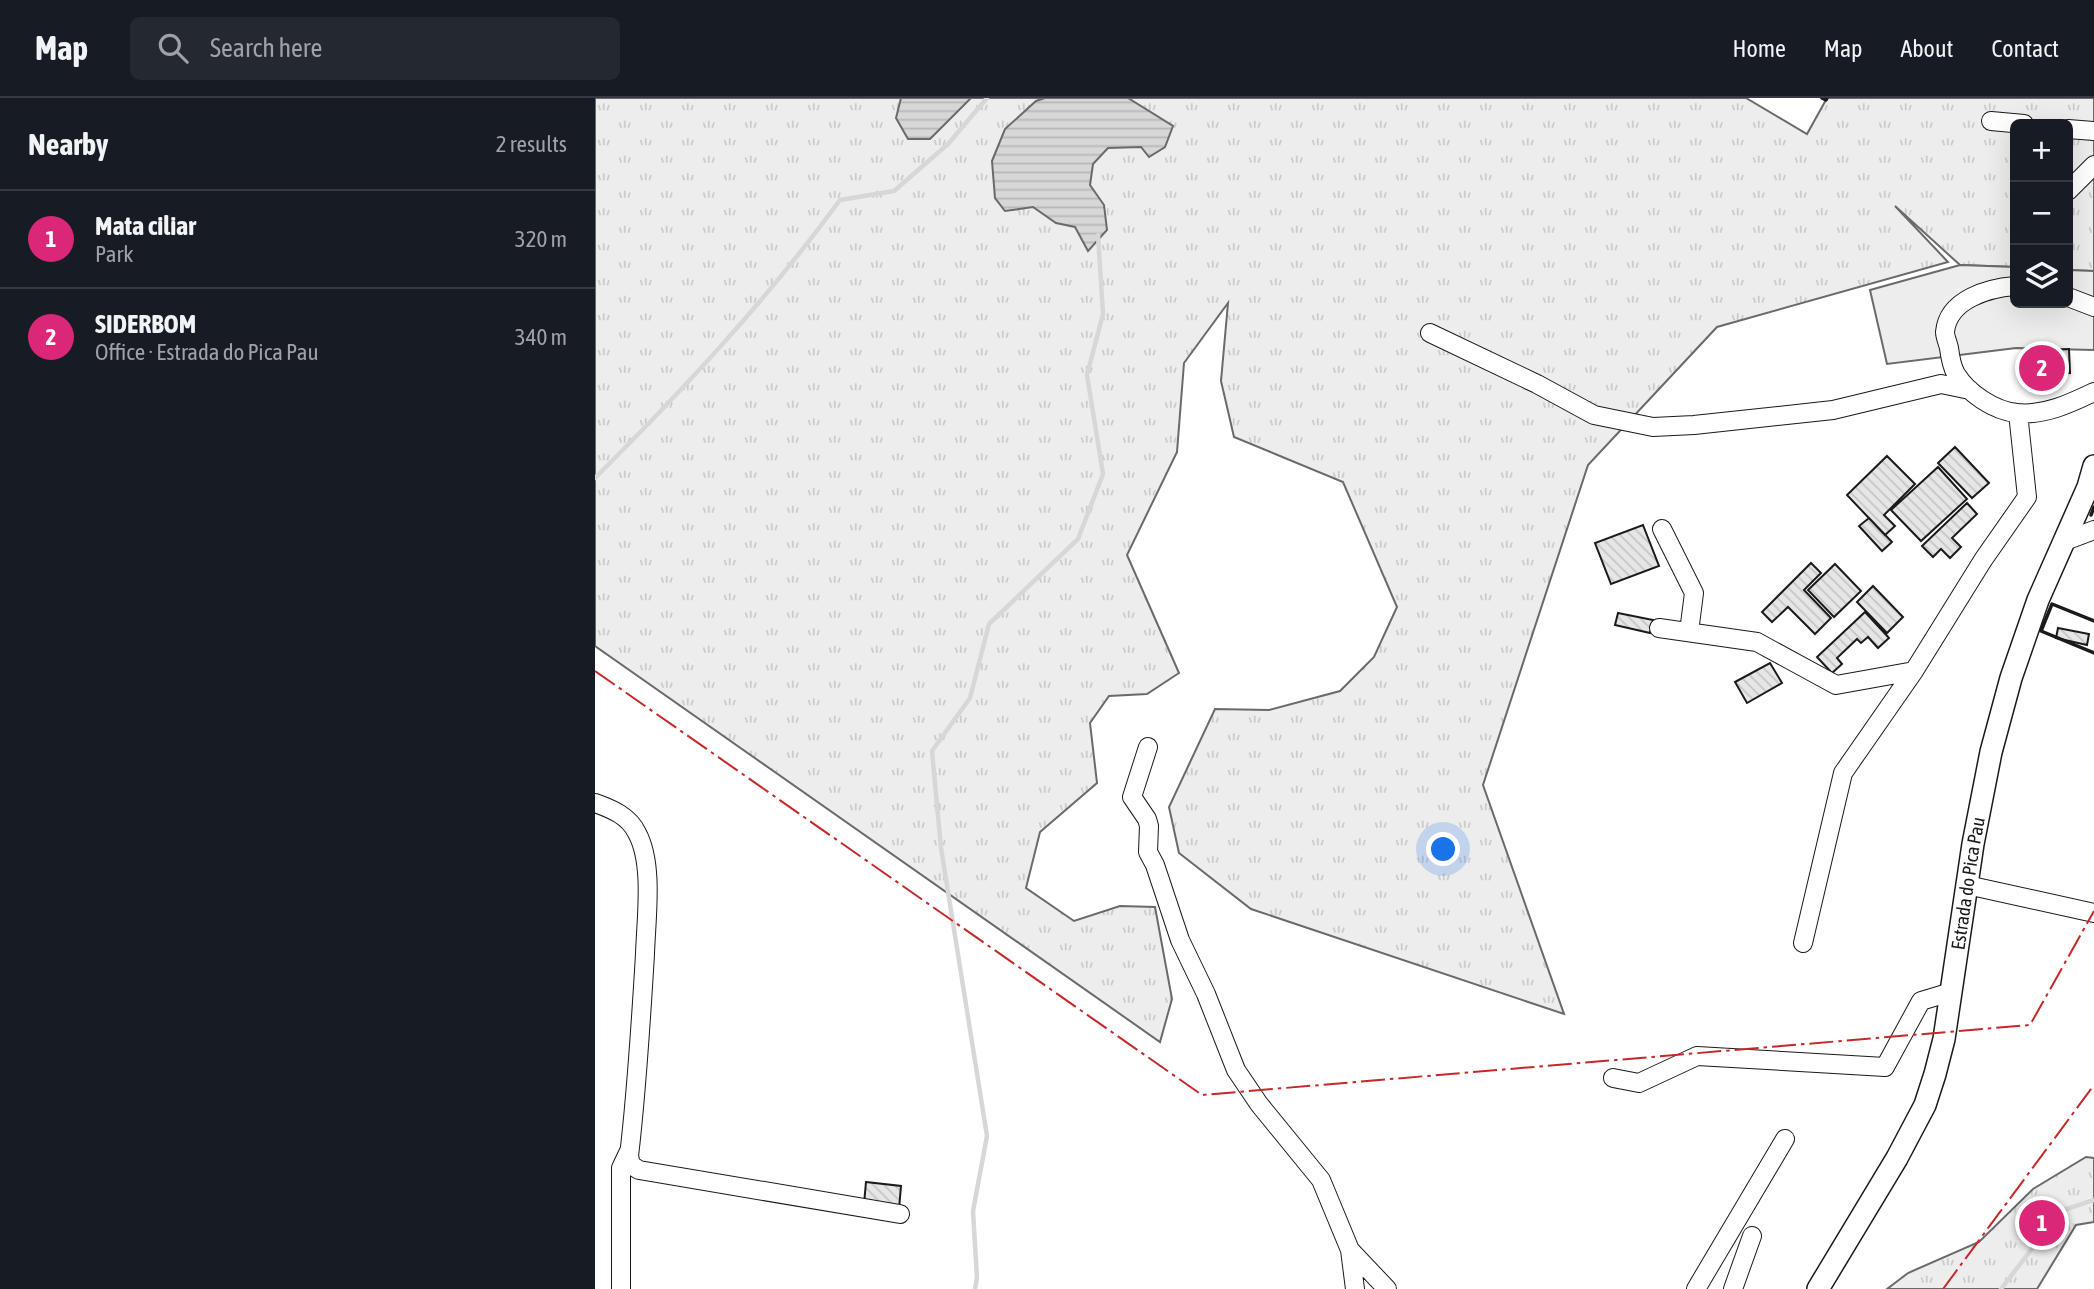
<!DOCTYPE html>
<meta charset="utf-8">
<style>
body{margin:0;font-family:"Asap Condensed",sans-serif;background:#242831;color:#f1f3f6}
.controls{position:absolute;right:21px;top:21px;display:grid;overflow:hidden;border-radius:10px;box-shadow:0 7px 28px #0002}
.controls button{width:63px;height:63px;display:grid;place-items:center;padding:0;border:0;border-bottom:2px solid #363941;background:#171b24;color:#f1f3f6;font:35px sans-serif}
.you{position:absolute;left:849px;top:752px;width:24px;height:24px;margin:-18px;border:5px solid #fff;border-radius:50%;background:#1a73e8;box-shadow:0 0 0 10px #1a73e833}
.badge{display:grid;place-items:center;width:46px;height:46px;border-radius:50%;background:#db2777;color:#fff;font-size:23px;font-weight:700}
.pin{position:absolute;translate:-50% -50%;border:4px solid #fff;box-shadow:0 2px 7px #0006}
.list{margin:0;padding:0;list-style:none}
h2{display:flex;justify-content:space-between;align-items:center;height:91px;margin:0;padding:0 28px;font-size:30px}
h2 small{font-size:23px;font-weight:400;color:#9ea1a6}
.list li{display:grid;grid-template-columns:46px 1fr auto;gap:21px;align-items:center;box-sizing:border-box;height:98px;padding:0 28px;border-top:2px solid #363941}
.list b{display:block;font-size:26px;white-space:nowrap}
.list p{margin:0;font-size:23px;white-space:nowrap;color:#9ea1a6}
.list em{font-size:23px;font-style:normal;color:#9ea1a6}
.icon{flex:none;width:38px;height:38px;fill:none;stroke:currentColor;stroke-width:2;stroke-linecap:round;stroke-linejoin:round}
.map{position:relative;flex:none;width:1499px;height:1191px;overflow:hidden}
header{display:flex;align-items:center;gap:42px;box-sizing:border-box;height:98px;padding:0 35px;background:#171b24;border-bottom:2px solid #363941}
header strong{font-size:33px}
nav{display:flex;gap:38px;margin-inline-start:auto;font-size:24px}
.search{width:490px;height:63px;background:#242831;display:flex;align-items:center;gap:18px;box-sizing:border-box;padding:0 24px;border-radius:10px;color:#9ea1a6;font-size:26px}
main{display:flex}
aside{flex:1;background:#171b24}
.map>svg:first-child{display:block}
.grass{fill:url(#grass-tufts);stroke:#6a6a6a;stroke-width:2}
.pitch{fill:#ededed;stroke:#6a6a6a;stroke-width:2}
.water{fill:url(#water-rules);stroke:#6a6a6a;stroke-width:2}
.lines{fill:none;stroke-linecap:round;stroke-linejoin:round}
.stream{stroke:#d7d7d7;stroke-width:4.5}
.building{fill:url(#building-back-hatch);stroke:#1a1a1a;stroke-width:2}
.minor-casing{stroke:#1a1a1a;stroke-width:20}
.major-casing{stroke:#1a1a1a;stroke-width:24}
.minor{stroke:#fff;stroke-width:18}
.major{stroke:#fff;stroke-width:21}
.wall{stroke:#1a1a1a;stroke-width:3.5}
.power{stroke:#c62828;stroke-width:2;stroke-dasharray:24 5 3.5 5;stroke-linecap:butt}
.labels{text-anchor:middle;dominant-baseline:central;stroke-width:5;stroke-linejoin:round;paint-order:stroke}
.street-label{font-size:19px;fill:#1a1a1a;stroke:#fff}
</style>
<header>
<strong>Map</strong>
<div class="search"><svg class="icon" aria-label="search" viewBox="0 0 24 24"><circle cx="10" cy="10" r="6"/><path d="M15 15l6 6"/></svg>Search here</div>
<nav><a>Home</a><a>Map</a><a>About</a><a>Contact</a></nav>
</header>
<main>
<aside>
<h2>Nearby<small>2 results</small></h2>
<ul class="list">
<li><span class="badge">1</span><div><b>Mata ciliar</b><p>Park</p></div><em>320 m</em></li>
<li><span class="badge">2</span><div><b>SIDERBOM</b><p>Office · Estrada do Pica Pau</p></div><em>340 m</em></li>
</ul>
</aside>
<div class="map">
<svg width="1499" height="1191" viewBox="0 0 1499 1191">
<defs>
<pattern id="grass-tufts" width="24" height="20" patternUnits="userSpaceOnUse" patternTransform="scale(1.75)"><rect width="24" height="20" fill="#ededed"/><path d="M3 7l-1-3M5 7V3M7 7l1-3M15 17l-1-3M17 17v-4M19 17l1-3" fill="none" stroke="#cbcbcb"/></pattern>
<pattern id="water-rules" width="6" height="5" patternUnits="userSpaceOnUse" patternTransform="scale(1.75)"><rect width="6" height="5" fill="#d7d7d7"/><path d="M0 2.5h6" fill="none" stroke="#b8b8b8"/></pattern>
<pattern id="building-back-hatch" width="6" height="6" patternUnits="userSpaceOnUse" patternTransform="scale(1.75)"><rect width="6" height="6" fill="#e6e6e6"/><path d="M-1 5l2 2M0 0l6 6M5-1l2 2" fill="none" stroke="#c5c5c5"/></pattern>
</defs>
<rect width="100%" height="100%" fill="#fff"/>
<path class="grass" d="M0,0H1151L1212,36L1232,0H1499V173L1473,172V26H1420V169L1365,167L1300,108L1353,164L1122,229L993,367L888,687L969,916L656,811L584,755L574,709L620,611L674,612L745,593L779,559L802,509L748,384L639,339L626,283L633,205L589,265L582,354L532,457L584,575L552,596L514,598L495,625L502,685L445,734L431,790L479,823L525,808L560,809L577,901L565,944L0,548Z
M1491,1059L1499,1060V1124L1481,1127L1442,1191H1292L1313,1175L1384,1144L1438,1091Z"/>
<path class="pitch" d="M1365,167L1420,169V205H1473V172L1499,173V252L1421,250L1292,266L1275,192Z"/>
<path class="water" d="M306,0H376L335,41H313L301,20Z
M450,0H533L578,28L570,49L554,59L546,49L513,50L498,66L495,87L509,107L512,132L493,153L480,129L461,125L438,109L410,113L400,100L397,63L410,31L441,3Z"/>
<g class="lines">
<path class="stream" d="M0,380C87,293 172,202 245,102L299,93L353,46L392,0
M380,1191L382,1180L378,1113L392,1038L346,750L337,653L375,600L394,526L483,441L508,376L492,277L508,216L503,137
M1406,1191L1466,1113L1499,1102"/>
</g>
<path class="building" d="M1456,251V288L1438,289L1437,252Z
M1474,251L1475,275L1458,276L1457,252Z
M1360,349L1394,385L1377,400L1343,365Z
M1292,358L1320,386L1289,417L1300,428L1290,437L1252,397Z
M1343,369L1372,401L1326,443L1296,412Z
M1372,405L1382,416L1357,440L1366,449L1355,460L1346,451L1338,459L1327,448Z
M1274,420L1297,444L1287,453L1264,428Z
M1048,427L1064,468L1016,486L1000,445Z
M1216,465L1226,475L1209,492L1236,520L1220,536L1193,509L1177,524L1167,514Z
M1240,466L1266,493L1239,519L1213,492Z
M1278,488L1308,519L1292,535L1262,504Z
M1270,514L1294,540L1283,550L1273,539L1266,545L1262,541L1242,560L1247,566L1237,575L1222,559Z
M1023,515L1058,522L1055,535L1020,527Z
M1463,530L1494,536L1492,547L1461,540Z
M1175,565L1187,585L1152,605L1140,584Z
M271,1084L306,1088L304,1111L269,1106Z"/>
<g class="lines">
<g class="minor-casing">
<path id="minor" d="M1396,23L1429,26
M1473,31L1499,33
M1473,93L1499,67
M1420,188C1394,190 1353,201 1350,234C1350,239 1353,245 1354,250C1355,258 1357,269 1361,276C1373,295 1399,313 1422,315C1449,318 1476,305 1499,294
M1473,199L1499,209
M835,235L942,286L999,317L1058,329L1099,327L1238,312L1346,286L1375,292
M1067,431L1099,495L1094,534
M1470,443L1499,432
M1064,530L1162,544L1241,587L1319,573
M553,649L537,699L552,721L554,728L553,754L560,767L585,842L611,896L641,972L664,1006L726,1082L755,1152L760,1191
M0,705C17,711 34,718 42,735C59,766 51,821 50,856C46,923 42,991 34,1058L36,1067L44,1072L305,1116
M1372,787L1499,815
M1208,845L1248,675L1319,573L1388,462L1432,399L1423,315
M1018,980L1044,985L1102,958L1290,969L1326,903L1356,894
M755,1152L792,1191
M26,1191V1070L34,1053
M1101,1191L1190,1041
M1138,1191L1157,1138"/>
</g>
<g class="major-casing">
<g id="major">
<path id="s1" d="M1223,1191L1302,1060L1330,1007L1340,976L1349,941L1378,746L1396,654L1416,580L1443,502L1493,389L1499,368"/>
</g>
</g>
<use href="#minor" class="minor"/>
<use href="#major" class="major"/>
<path class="wall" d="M1227,0L1231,2L1232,0
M1496,417L1499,409
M1499,523L1457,506L1446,533L1499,555"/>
<path class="power" d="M0,573L607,997L1435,927L1499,813
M1348,1191L1499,987"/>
</g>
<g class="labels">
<g class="street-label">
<text stroke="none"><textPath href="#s1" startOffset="439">Estrada do Pica Pau</textPath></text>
</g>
</g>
</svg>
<div class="controls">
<button>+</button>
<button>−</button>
<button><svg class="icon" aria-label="layers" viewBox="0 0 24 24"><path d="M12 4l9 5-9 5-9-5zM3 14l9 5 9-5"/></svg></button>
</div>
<div class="you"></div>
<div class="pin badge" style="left:1447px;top:1125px">1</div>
<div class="pin badge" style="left:1447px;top:270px">2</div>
</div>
</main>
